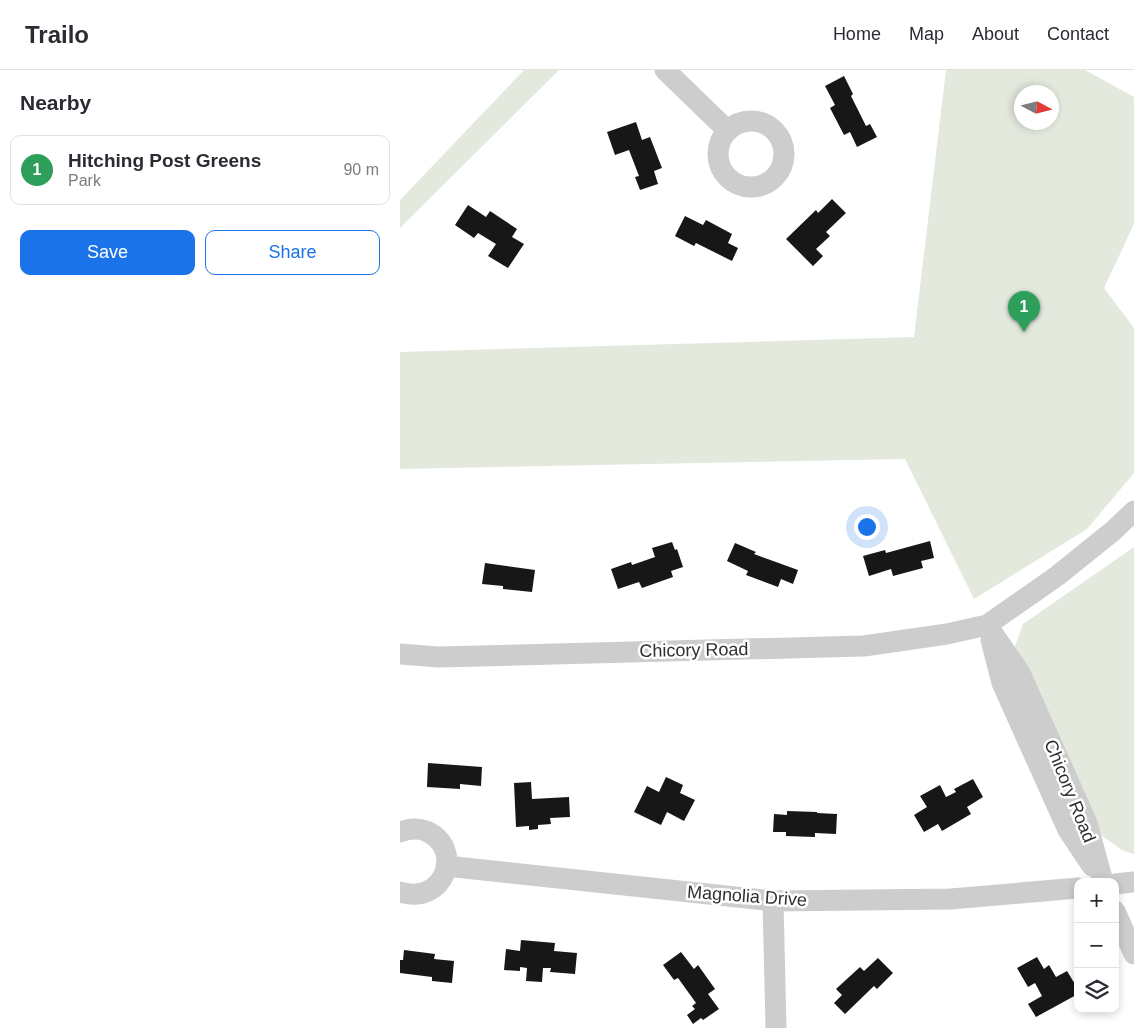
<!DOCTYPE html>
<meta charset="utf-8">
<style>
body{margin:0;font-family:Helvetica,sans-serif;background:#f7f7f7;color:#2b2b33}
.controls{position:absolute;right:15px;bottom:15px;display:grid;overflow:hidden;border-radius:10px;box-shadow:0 2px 8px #0003}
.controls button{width:45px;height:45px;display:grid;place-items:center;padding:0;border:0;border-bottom:1px solid #e1e1e2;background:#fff;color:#2b2b33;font:25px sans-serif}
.compass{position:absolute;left:614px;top:15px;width:45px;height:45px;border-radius:50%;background:#fff;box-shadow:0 2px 8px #0003;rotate:97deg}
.you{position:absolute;left:466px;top:456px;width:18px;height:18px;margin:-12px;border:4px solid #fff;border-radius:50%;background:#1a73e8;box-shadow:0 0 0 8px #1a73e833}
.badge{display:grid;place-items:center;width:32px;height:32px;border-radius:50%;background:#1a73e8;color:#fff;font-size:16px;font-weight:700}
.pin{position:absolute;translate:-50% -41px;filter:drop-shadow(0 1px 2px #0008)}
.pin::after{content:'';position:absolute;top:26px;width:18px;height:15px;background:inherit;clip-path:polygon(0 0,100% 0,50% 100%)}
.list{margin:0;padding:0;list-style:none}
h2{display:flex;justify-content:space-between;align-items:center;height:65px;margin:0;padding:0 20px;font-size:21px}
h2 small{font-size:16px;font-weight:400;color:#7c7c81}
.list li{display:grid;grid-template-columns:32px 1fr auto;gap:15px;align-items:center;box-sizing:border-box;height:70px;margin:0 10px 10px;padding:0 10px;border:1px solid #e1e1e2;border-radius:10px}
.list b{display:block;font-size:19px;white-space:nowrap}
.list p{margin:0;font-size:16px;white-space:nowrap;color:#7c7c81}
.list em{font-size:16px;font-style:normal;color:#7c7c81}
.actions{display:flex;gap:10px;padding:15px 20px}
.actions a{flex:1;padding:11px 0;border:1px solid #1a73e8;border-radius:10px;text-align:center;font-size:18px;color:#1a73e8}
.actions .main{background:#1a73e8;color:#fff}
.icon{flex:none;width:28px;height:28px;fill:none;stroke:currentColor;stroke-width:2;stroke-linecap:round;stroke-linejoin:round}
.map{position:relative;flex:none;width:734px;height:958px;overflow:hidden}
header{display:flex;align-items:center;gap:30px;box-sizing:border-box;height:70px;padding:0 25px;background:#fff;border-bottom:1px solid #e1e1e2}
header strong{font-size:24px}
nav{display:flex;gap:28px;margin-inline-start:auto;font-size:18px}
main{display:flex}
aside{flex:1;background:#fff}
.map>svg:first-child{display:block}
.green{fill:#e3e9dd;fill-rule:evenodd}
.building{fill:#171717}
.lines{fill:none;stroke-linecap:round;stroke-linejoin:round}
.minor{stroke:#cdcdcd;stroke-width:21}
.labels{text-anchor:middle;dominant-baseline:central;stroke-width:5;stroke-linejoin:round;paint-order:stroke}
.street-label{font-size:18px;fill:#303030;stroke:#fff}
</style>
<header>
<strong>Trailo</strong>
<nav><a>Home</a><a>Map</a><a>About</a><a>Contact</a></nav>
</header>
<main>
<aside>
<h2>Nearby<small></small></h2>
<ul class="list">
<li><span class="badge" style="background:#2e9e5b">1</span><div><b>Hitching Post Greens</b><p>Park</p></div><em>90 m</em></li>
</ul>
<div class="actions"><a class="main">Save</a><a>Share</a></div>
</aside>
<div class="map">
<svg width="734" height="958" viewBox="0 0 734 958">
<rect width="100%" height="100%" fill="#fff"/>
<path class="green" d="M124,0H159L0,158V130Z
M546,0H685L734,27V154L704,218L734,258V403L687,459L574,529L505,389L0,399V282L514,267ZM652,22V52H622V22Z
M734,477V784L722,780L698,763L615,576L623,554Z"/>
<path class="building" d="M444,6L453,24L451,26L466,56L470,54L477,67L457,77L450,62L444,65L430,38L435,35L425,16Z
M236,52L242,70L250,67L262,98L254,101L258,114L240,120L235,107L239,106L229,80L215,85L207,62Z
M432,129L446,143L426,162L430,166L416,179L423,186L413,196L386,169L416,140L418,143Z
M68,135L86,147L90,141L117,159L112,167L124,174L108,198L88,186L96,174L78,163L74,168L55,155Z
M285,146L303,155L306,150L332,164L328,173L338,178L332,191L296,173L294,176L275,166Z
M530,471L534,488L521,491L523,498L493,506L491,499L469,506L463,486L485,480L486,483Z
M272,472L275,480L277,479L283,497L271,501L273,507L242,518L239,512L218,519L211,499L231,492L232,495L255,487L252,478Z
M335,473L356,482L354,484L398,500L393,514L381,509L378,517L346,505L348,501L327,491Z
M85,493L135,500L132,522L103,519V516L82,514Z
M28,693L82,697L81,716L60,714V719L27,717Z
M266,707L283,715L280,723L295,730L284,751L267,742L261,755L234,742L247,716L259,722Z
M573,709L583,727L567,737L571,744L542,761L538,754L524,762L514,745L527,737L520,726L540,715L546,727L556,722L554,719Z
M131,712L132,729L169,727L170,747L150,748L151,754L138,755V759L129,760V756L116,757L114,713Z
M387,741L417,742V743L437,744L436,764L415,763V767L386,766V762H373L374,744L387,745Z
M121,870L155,873L154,881L177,883L175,904L150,902L151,898H143L142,912L126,911L127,898L120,897V901L104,900L106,879L120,881Z
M4,880L35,884L34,889L54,891L52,913L32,911V907L0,903V890H3Z
M281,882L294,899L298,895L315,919L308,924L319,939L303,950L301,948L293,954L287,945L295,939L292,936L296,933L278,908L274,910L263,895Z
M637,887L644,899L649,895L656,907L667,901L678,919V924L636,947L628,934L642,926L635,913L628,917L617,898Z
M478,888L493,903L477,919L474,916L445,944L434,933L442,925L436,919L460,897L464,901Z"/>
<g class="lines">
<path class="minor" d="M265,0L328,61
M318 84a33 33 0 1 1 66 0a33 33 0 1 1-66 0Z
M587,555L620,603L687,753L703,812
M591,570L602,613L668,760L692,796
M0,584L38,587L464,576L547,564L587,555L657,506L713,461L734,441
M0,762C8,759 18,758 26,761C65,778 45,836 0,822
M46,796L373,831L551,829L678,818
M715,814L734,812
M373,831L376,958
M715,841L734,884"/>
</g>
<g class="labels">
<g class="street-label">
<text transform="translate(294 580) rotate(-1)">Chicory Road</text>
<text transform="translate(670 721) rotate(68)">Chicory Road</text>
<text transform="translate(347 826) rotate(4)">Magnolia Drive</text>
</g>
</g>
</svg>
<div class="controls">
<button>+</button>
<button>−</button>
<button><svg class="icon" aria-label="layers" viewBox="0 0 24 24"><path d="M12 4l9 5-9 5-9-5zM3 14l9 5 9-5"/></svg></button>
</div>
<svg class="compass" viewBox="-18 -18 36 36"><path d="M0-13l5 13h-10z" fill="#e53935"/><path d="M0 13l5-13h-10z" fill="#7c7c81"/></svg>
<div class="you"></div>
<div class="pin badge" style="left:624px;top:262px;background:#2e9e5b">1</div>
</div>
</main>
